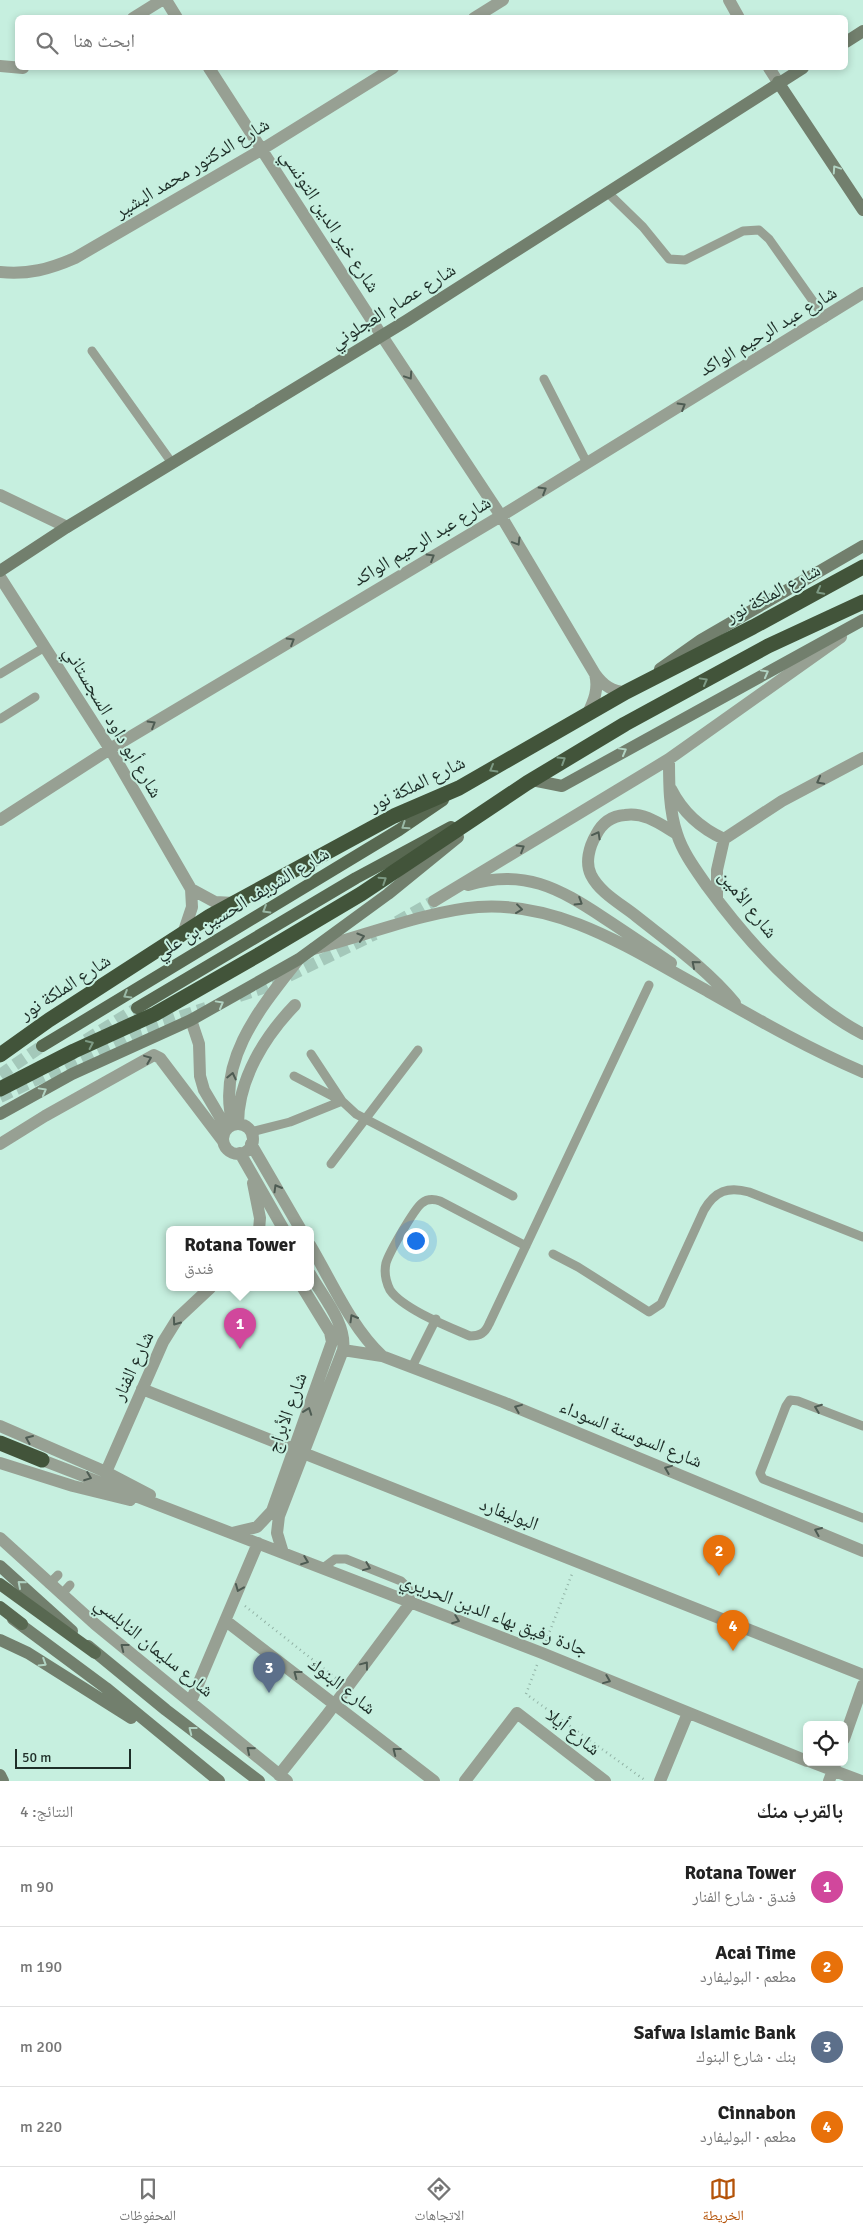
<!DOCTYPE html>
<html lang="ar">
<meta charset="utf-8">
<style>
body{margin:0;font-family:Signika,"Noto Naskh Arabic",sans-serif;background:#f6f6f6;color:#222;direction:rtl}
.controls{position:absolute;right:15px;bottom:15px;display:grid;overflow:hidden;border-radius:8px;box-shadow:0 2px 8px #0003}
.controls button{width:45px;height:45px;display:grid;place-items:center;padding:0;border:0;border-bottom:1px solid #e0e0e0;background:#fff;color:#222;font:25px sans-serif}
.scale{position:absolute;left:15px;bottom:12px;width:116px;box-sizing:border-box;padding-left:5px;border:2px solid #1e2e28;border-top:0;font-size:14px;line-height:18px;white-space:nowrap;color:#1e2e28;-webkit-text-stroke:4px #c6efdf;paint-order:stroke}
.you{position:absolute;left:415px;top:1240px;width:18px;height:18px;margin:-12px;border:4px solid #fff;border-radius:50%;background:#1a73e8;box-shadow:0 0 0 8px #1a73e833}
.badge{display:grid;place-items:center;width:32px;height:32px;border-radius:50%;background:#b45309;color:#fff;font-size:16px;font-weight:700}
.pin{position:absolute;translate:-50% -41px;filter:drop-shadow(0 1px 2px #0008)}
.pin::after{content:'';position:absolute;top:26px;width:18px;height:15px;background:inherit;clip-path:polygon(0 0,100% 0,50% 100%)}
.popup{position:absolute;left:166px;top:1226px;width:148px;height:65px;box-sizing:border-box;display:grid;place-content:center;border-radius:8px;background:#fff;filter:drop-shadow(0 1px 4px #0005);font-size:16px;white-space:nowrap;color:#767676}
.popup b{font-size:19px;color:#222}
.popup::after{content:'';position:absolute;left:50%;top:100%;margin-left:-10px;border:10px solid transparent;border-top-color:#fff}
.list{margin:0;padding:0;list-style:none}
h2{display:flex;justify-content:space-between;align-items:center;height:65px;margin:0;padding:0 20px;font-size:21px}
h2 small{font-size:16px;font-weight:400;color:#767676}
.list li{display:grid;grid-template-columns:32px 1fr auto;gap:15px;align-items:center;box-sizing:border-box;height:80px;padding:0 20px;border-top:1px solid #e0e0e0}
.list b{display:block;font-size:19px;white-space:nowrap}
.list p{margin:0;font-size:16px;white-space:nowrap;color:#767676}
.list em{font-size:16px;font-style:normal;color:#767676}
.icon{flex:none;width:28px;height:28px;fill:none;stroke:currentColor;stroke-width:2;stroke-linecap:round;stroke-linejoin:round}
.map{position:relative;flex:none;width:863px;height:1781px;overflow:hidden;direction:ltr}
.search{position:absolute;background:#fff;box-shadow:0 2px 8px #0003;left:15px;right:15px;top:15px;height:55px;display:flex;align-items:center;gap:12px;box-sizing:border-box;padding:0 18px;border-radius:8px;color:#767676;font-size:19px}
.sheet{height:385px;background:#fff}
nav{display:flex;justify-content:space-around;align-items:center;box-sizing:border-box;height:70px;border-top:1px solid #e0e0e0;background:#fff;font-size:14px;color:#767676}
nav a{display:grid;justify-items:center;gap:2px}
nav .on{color:#b45309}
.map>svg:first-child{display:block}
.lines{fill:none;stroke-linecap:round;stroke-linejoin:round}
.secondary-tunnel{stroke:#a4c8ba;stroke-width:12;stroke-dasharray:12 6;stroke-linecap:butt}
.primary-tunnel{stroke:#a4c8ba;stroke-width:12;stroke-dasharray:12 6;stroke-linecap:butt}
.path{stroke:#92b3a6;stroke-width:2.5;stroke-dasharray:1 4;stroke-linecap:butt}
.lane{stroke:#97a093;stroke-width:9}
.street{stroke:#97a093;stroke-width:12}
.secondary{stroke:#727f6d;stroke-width:12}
.primary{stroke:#586851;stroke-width:12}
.highway{stroke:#42543a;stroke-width:15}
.oneway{stroke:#b1d3c2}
.oneway2{stroke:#4e5c53}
.oneway3{stroke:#7d9a84}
.oneway4{stroke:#9ab9a6}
.labels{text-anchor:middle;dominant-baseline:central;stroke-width:4;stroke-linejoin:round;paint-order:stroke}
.street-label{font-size:19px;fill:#1e2e28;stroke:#c6efdf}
</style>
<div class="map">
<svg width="863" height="1781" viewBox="0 0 863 1781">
<rect width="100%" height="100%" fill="#c6efdf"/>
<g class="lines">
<path class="secondary-tunnel" d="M397,922L434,901
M239,996L266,987L375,934
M0,1097L140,1030L206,1008"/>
<path class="primary-tunnel" d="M86,1040L137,1008
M0,1075L42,1046"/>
<path class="path" d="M245,1606L337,1679
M546,1641L572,1574
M537,1665L526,1694L646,1781"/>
<path class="lane" d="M607,192L643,227L669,259L685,260L743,231L759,230L769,239L825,318
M92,351L172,463
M544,379L587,463
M0,674L45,647
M0,719L35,697
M311,1054L342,1101L356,1114L513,1196
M294,1076L340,1100
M251,1132L290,1122L342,1101
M331,1164L418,1050
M526,1246L440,1201C434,1199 427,1199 422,1203C414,1209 389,1253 386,1263C384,1272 386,1282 390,1290C403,1309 449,1327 470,1336C480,1336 485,1333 489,1324L649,985
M553,1254L578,1267L649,1312L661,1304L704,1210C715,1191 728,1186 749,1192L863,1237
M412,1367L436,1319
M863,1426L798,1401L790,1400L786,1406L760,1473L763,1479L863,1518
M323,1568L335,1559H346L401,1581L408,1588L411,1602
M49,1584L58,1575
M61,1595L70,1585"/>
<path class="street" d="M166,0L177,18
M729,0L739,18
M133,18L162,0
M474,18L503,0
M0,66L23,68
M209,68L382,336L501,516L595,674C603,685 612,692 626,692
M769,68L778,82
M0,272C28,275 50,269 75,258L261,150L393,68
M0,495L67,527
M0,577L110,749L191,889L192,907L183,934
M587,715C594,701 599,689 595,674
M669,759C669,784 669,810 677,834C683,853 696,870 707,886C747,941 802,1002 863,1034
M671,789C683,813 700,828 724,839
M0,820L110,749L501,516L863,293
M677,834C660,824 645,812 625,815C611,816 602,823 596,835C589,847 585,863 591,875C600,893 621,904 636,916C670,943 707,969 735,1003
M468,885C523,868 559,888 604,918C627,933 649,948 671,963
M191,889L215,902L234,903
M717,899V870L724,839L782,801L863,758
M434,901L669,759L841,637
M313,949C364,936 427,911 478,907C561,901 632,950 702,988C755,1018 807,1048 863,1072
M191,1020L199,1044L200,1076L204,1090L227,1129
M233,1124C215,1061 262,1006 298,960
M238,1124C238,1079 265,1036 295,1005
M223 1139a15 15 0 1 1 30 0a15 15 0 1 1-30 0Z
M0,1144L45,1116L154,1055L160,1058L223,1141
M251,1144L301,1230
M240,1153L284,1230
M253,1183L260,1218L259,1230
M310,1245C332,1282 351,1327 382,1356
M343,1350L382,1356L503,1402L863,1551
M142,1389L863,1675
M0,1426L106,1472L150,1495
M42,1460L542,1653L807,1761
M0,1463L73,1486L130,1500
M106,1472L163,1342L178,1318L210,1288
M232,1533L257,1527L272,1511L332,1342L330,1332L303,1288
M0,1538L95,1624L287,1781
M283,1553L277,1533L279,1516L343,1350C347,1324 323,1297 310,1274
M226,1621L434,1781
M191,1701L258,1543
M844,1739L863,1685
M811,1762L861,1781
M279,1775L326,1716L411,1602
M465,1781L517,1713L605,1781
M660,1781L688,1713
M829,1781L836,1762"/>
<path class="secondary" d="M846,42L863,31
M778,82L863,210
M0,571L67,527L406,321L803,68
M660,669L701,640L863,546
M532,780L562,786L863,620
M0,1114L72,1074L191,1020L299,959L388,894L458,837
M0,1566L72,1631
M13,1619L106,1688L219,1781
M0,1640L28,1653L131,1718
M88,1646L166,1710L259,1781
M0,1775L3,1781"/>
<path class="primary" d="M137,1008L356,878L451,827
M42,1046L399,830L443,800
M0,1584L95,1653
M0,1607L22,1624"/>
<path class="highway" d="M0,1055L49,1020L210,916L394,816L459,788L626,692L753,627L863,567
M0,1089L74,1051L155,1014L260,954L361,894L527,783L625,724L768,646L863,602
M0,1443L42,1460"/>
</g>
<defs><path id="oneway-chevron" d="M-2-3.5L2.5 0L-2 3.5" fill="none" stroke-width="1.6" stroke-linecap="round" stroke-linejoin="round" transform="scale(1.25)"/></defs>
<g class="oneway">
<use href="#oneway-chevron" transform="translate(836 169) rotate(-124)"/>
<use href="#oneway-chevron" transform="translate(765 673) rotate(-29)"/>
<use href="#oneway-chevron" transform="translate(623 751) rotate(-29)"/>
<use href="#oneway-chevron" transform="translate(220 1004) rotate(-29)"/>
<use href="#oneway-chevron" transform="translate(43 1091) rotate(-29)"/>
<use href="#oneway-chevron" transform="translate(21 1584) rotate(-139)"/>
<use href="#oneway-chevron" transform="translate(43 1663) rotate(32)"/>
<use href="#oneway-chevron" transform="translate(192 1730) rotate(-142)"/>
</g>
<g class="oneway2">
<use href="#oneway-chevron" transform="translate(409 376) rotate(56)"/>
<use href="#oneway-chevron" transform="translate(682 406) rotate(-31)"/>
<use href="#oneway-chevron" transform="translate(543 490) rotate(-31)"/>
<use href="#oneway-chevron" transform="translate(517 542) rotate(59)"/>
<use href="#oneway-chevron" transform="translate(431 557) rotate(-31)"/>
<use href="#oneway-chevron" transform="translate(291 641) rotate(-31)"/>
<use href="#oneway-chevron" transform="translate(152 724) rotate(-31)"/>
<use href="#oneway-chevron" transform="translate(820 781) rotate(152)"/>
<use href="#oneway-chevron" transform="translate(597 835) rotate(-61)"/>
<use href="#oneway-chevron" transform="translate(521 848) rotate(-31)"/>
<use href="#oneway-chevron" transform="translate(579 902) rotate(32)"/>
<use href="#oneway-chevron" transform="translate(519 909) rotate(7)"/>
<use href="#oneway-chevron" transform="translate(361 937) rotate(-17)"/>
<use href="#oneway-chevron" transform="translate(695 964) rotate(-140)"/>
<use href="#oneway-chevron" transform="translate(148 1059) rotate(-22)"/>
<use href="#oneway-chevron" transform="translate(232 1076) rotate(-77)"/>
<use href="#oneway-chevron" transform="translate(277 1188) rotate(-120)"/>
<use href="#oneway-chevron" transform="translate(353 1318) rotate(-120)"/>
<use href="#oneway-chevron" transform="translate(176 1322) rotate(126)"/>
<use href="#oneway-chevron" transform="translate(518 1408) rotate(-158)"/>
<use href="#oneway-chevron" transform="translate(818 1408) rotate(-159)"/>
<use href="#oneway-chevron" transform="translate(308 1411) rotate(-70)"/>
<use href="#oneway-chevron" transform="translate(29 1439) rotate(-157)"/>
<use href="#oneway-chevron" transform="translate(668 1469) rotate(-158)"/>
<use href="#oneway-chevron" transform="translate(88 1477) rotate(21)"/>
<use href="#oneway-chevron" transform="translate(818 1531) rotate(-157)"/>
<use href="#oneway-chevron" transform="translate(305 1561) rotate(21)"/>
<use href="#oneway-chevron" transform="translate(367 1567) rotate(22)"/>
<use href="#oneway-chevron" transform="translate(239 1588) rotate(112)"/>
<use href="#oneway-chevron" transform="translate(456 1620) rotate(21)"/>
<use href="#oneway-chevron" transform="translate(124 1647) rotate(-142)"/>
<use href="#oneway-chevron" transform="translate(365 1665) rotate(-53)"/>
<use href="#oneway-chevron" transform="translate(297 1674) rotate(-143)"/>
<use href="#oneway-chevron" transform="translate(607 1680) rotate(22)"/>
<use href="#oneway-chevron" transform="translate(250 1750) rotate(-140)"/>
<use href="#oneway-chevron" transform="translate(396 1751) rotate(-142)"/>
</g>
<g class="oneway3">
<use href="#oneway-chevron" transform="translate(820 591) rotate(152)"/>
<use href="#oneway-chevron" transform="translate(704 681) rotate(-29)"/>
<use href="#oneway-chevron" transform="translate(562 760) rotate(-32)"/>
<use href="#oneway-chevron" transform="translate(493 769) rotate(150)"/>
<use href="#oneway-chevron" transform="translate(383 880) rotate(-33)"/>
<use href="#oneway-chevron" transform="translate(90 1044) rotate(-25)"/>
</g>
<g class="oneway4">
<use href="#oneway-chevron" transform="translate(405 826) rotate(146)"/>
<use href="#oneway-chevron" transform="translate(266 910) rotate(149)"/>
<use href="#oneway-chevron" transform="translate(127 995) rotate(149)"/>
</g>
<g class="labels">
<g class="street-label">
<text transform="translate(192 168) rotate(-31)">شارع الدكتور محمد البشير</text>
<text transform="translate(330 221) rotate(57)">شارع خير الدين التونسي</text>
<text transform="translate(393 306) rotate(-32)">شارع عصام العجلوني</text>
<text transform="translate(768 331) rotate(-31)">شارع عبد الرحيم الواكد</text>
<text transform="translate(422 541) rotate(-31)">شارع عبد الرحيم الواكد</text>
<text transform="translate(773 593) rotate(-28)">شارع الملكة نور</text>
<text transform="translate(113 722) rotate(59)">شارع أبو داود السجستاني</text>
<text transform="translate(417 784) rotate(-26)">شارع الملكة نور</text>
<text transform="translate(242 903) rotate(-31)">شارع الشريف الحسين بن علي</text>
<text transform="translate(748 904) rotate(51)">شارع الأمين</text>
<text transform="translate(65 987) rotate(-33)">شارع الملكة نور</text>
<text transform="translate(133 1366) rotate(-65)">شارع الفنار</text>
<text transform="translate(287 1413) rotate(-70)">شارع الأبراج</text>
<text transform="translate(631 1434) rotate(22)">شارع السوسنة السوداء</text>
<text transform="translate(509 1514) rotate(21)">البوليفارد</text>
<text transform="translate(494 1615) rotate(21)">جادة رفيق بهاء الدين الحريري</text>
<text transform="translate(154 1647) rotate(39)">شارع سليمان النابلسي</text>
<text transform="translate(342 1686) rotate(38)">شارع البنوك</text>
<text transform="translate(573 1732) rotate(38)">شارع أيلا</text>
</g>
</g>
</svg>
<div class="controls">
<button><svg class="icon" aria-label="locate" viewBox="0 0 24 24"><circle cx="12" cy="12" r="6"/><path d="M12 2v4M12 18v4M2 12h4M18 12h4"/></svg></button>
</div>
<div class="scale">50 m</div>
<div class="you"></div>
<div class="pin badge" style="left:240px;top:1349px;background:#d1479c">1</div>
<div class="popup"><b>Rotana Tower</b>فندق</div>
<div class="pin badge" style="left:719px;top:1576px;background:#e8710a">2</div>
<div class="pin badge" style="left:269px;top:1693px;background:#5c6f8a">3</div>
<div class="pin badge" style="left:733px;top:1651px;background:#e8710a">4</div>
<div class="search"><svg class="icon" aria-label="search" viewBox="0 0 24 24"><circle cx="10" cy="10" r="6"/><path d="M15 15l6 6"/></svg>ابحث هنا</div>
</div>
<section class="sheet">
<h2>بالقرب منك<small>النتائج: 4</small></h2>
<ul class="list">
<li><span class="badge" style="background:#d1479c">1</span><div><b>Rotana Tower</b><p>فندق · شارع الفنار</p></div><em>90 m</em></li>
<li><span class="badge" style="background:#e8710a">2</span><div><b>Acai Time</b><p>مطعم · البوليفارد</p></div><em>190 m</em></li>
<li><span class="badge" style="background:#5c6f8a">3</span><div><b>Safwa Islamic Bank</b><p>بنك · شارع البنوك</p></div><em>200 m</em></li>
<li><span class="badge" style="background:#e8710a">4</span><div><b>Cinnabon</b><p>مطعم · البوليفارد</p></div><em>220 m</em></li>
</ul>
</section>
<nav>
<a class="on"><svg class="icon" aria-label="map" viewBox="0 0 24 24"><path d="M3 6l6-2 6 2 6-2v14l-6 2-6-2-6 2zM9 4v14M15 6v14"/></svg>الخريطة</a>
<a><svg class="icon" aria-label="directions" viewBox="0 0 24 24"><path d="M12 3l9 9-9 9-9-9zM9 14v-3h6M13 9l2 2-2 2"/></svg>الاتجاهات</a>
<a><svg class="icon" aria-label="saved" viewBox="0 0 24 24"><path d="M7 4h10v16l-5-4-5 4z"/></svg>المحفوظات</a>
</nav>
